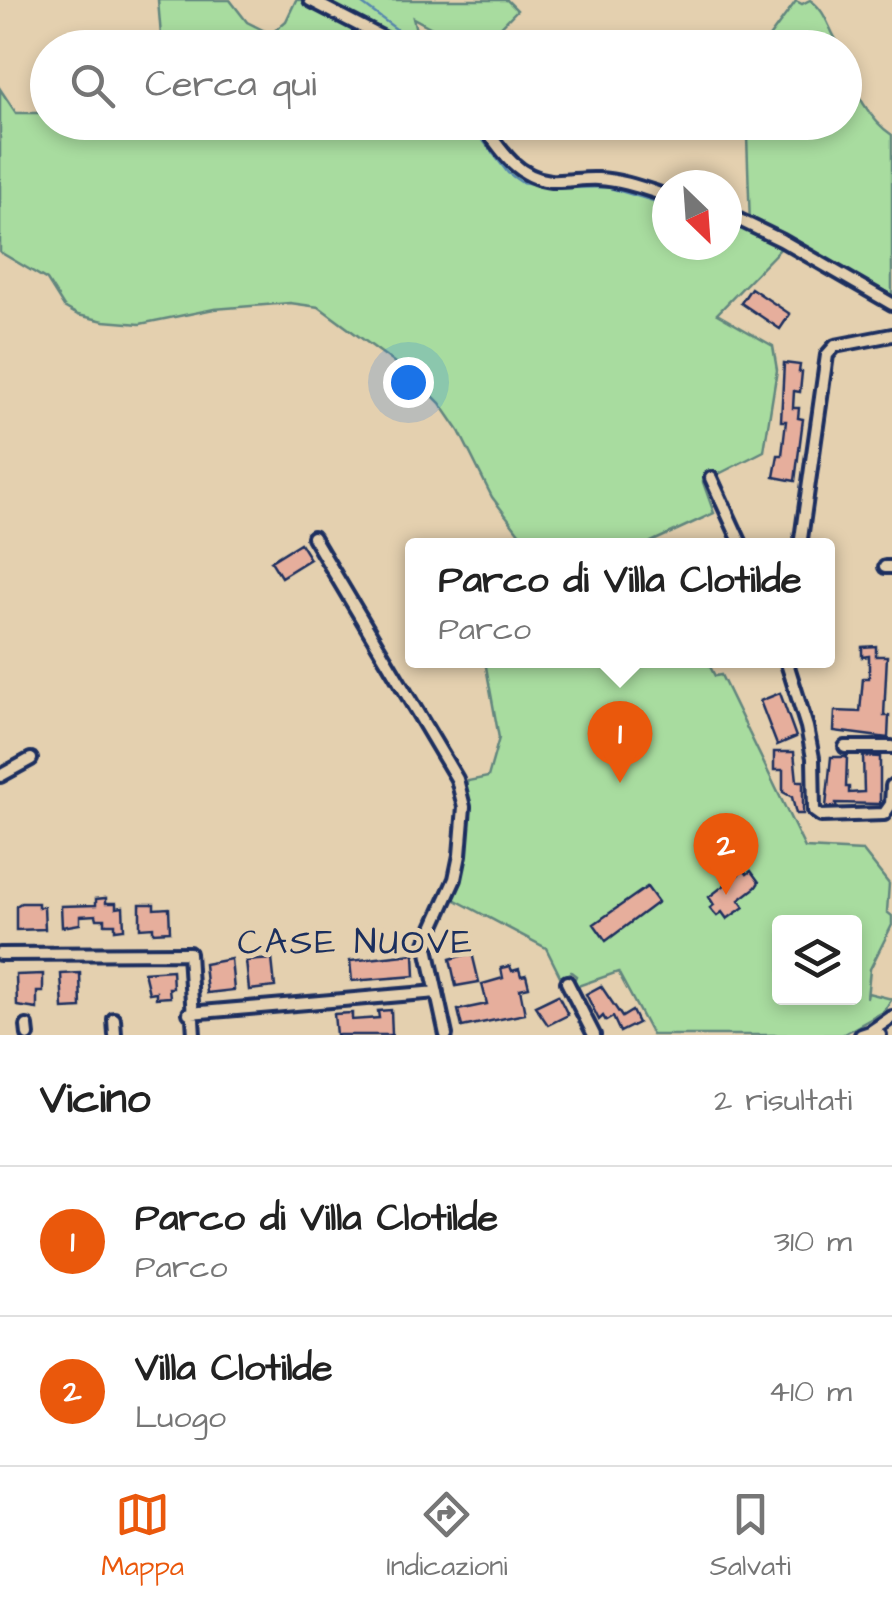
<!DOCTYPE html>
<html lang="it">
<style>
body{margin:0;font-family:"Architects Daughter",sans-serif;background:#f2f2f2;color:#222}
.controls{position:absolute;right:30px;bottom:30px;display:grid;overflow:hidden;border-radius:10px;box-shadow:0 5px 15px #0003}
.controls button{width:90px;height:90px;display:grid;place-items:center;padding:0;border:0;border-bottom:2px solid #e0e0e0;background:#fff;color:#222;font:50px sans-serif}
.compass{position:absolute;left:652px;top:170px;width:90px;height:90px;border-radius:50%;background:#fff;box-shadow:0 5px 15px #0003;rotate:155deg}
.you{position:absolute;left:408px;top:382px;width:35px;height:35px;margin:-25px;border:8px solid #fff;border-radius:50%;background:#1a73e8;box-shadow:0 0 0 15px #1a73e833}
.badge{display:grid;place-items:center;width:65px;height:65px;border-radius:50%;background:#ea580c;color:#fff;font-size:32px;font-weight:700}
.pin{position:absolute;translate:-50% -82px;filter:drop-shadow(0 2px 5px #0008)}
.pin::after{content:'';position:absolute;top:52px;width:35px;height:30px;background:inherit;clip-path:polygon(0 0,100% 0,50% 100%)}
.popup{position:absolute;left:405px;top:538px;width:430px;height:130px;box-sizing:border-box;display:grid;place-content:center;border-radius:10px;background:#fff;filter:drop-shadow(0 2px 8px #0005);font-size:32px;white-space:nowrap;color:#767676}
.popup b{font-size:38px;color:#222}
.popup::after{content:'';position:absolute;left:50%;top:100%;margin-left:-20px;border:20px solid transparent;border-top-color:#fff}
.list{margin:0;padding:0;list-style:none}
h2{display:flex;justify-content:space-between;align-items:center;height:130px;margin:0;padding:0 40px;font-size:42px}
h2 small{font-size:32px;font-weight:400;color:#767676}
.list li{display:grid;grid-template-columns:65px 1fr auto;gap:30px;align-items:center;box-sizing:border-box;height:150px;padding:0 40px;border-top:2px solid #e0e0e0}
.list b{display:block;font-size:38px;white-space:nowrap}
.list p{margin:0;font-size:32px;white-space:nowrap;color:#767676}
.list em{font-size:32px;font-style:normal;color:#767676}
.icon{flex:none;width:55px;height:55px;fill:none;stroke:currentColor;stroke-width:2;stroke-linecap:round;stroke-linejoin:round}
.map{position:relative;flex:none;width:892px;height:1035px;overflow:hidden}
.search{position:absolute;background:#fff;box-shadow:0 5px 15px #0003;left:30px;right:30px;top:30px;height:110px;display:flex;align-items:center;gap:25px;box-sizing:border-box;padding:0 35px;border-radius:55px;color:#767676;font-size:38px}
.sheet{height:430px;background:#fff}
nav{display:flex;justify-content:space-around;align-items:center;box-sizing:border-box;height:140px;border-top:2px solid #e0e0e0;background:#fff;font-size:28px;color:#767676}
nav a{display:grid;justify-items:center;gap:5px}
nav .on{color:#ea580c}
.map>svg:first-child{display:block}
.green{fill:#a8dc9f;stroke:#62867e;stroke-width:2.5;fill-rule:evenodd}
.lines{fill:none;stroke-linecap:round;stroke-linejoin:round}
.stream{stroke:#5989ae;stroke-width:2.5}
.building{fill:#e6ae9c;stroke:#1b2f5e;stroke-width:2.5}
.minor-casing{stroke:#1b2f5e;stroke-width:18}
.minor{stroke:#e4d0af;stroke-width:10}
.labels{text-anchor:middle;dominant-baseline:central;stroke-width:10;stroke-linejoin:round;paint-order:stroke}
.neighbourhood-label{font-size:35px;letter-spacing:2.5px;fill:#1b2f5e;stroke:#e4d0af}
</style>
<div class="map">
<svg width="892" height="1035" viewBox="0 0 892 1035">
<rect width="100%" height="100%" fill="#e4d0af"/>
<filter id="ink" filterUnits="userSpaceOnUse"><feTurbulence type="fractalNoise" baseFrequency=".01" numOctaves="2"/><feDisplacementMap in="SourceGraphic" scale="20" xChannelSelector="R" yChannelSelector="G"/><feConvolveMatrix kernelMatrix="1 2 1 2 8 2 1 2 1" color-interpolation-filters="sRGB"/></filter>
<g filter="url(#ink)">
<path class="green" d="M158,0H230L247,22L271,34L286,21L296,0H507L517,10L482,46L456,41L413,18L420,47L162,48Z
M810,0C828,12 828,31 841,47H762L796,1L802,4Z
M845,66C855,90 869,120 892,135V302L876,303L783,246L717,314L773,346L777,370L764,451L703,482L714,513L651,542L652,545H528L492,497L459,431L440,403L414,377L319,307L290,303L214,309L140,324L104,321L78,315L64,307L47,280L0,252V89L16,113H47L48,122L480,123L534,179C579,180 624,182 667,198V245H727V221L750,226L747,136L742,123L844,122Z
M485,661H707L715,676L721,675L805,848L863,851L889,884L887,912L892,916V925L870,969L867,998L868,993L892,999L883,1012L842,1035H652L618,972L575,987L573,983L576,976L571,972L561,978L546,948L450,897C464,855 470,830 466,785L468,781L488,777L499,738ZM780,922H854V998H780Z"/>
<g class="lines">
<path class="stream" d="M357,0L396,29V38
M469,122L508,173L521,182L563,188L607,187L667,205"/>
</g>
<path class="building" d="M751,288L790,314L780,329L741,303Z
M784,363L800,365L799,372H802L800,392L794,391L793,408H799L798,418L803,419L795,481L774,477L778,455H782L786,421H781Z
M300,543L310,559L281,577L271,561Z
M876,646V656H887L884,716H889L888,738L834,731L835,711L860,712L863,678H869V656L862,657V647Z
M780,693L796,737L777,745L760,701Z
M774,752H794L797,781H803V814H796L792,797L783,792V770H774Z
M863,756L880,757V804L836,803V807H826L831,757H847L846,787H849V793L864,792Z
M744,870L747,874L751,871L759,882L756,887L739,900L744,907L727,919L722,912L717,916L710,908L714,905L709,897Z
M647,887L658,902L606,941L594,924Z
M106,898V903H116V908L123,907L124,929L115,930V924H105V919H97L96,915L80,916V924L62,927L61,906L96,905V899Z
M21,903H38V907H44L45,929L16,930V906Z
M140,904H154V909L169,908L170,931L153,932V927L140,928Z
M472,953L479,982L456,986L450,959Z
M414,954L415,976L352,981L350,961Z
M231,959L234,990L207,993L204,964Z
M272,959L275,987L249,990L246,961Z
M510,966L512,971L519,969L521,976L526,975L529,987L520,989L525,1014L462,1027L458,1010L487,1004L482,984L503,978L501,968Z
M172,970L173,988H169L170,997L156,998V992L149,993L144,972Z
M80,973L81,1008L63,1009L61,974Z
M43,974V992H37V1009L17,1006L16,975Z
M601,986L622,1017L632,1011L638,1023L620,1032L613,1017L606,1021L603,1016L599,1020L586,994Z
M558,995L568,1015L548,1025L535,1006Z
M391,1010L392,1035H336L334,1014L352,1013V1020L379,1018L378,1011Z"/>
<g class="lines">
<g class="minor-casing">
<path id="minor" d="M310,0L403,48
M481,122C499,148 517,178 551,181C567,182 582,178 598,179C622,180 645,189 667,196
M727,214L781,240L892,304
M711,478L742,546
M313,537L457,779L464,807L460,855L455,879L426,943L446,1035
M800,546L827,355L835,346L892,335
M885,567H892
M786,660L807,727L813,758L814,811L821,816L884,814L891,804L892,786
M845,747H892
M0,776L31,759
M0,954L189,953L194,1035
M567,982L594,1035
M189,1013L437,992
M114,1019L115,1035
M27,1026L28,1035
M870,1032L892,1017
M861,1035L870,1032L880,1035"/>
</g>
<use href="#minor" class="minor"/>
</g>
</g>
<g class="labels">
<g class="neighbourhood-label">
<text x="356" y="942">CASE NUOVE</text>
</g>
</g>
</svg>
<div class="controls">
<button><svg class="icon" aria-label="layers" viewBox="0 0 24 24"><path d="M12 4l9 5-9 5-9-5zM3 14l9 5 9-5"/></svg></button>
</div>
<svg class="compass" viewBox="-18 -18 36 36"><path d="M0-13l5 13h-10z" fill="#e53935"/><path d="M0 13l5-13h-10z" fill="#767676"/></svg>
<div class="you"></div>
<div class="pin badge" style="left:620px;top:783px">1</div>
<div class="popup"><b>Parco di Villa Clotilde</b>Parco</div>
<div class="pin badge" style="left:726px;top:895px">2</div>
<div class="search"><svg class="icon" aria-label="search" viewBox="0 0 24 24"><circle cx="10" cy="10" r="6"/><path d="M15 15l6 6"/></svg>Cerca qui</div>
</div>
<section class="sheet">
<h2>Vicino<small>2 risultati</small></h2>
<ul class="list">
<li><span class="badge">1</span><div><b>Parco di Villa Clotilde</b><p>Parco</p></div><em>310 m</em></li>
<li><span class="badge">2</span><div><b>Villa Clotilde</b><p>Luogo</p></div><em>410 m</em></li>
</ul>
</section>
<nav>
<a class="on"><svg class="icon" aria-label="map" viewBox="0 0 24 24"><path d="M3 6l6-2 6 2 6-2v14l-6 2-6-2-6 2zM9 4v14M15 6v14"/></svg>Mappa</a>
<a><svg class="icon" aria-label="directions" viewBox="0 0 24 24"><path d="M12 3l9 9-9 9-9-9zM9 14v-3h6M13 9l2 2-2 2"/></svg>Indicazioni</a>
<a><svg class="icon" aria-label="saved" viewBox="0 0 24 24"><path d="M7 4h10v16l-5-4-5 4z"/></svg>Salvati</a>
</nav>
